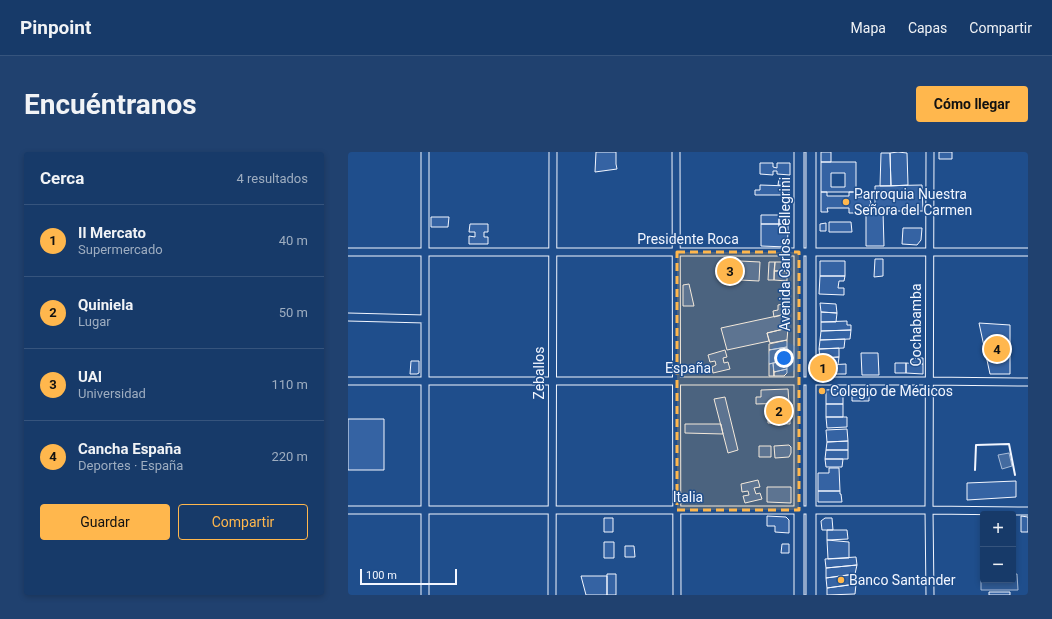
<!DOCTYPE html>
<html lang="es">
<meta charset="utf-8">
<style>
body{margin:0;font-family:Roboto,sans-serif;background:#20416f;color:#f1f3f6}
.controls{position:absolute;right:12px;bottom:12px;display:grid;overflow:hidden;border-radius:4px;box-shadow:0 2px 6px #0003}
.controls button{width:36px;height:36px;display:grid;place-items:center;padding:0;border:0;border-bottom:1px solid #36547d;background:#173a69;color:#f1f3f6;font:20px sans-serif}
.scale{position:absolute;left:12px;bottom:10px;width:97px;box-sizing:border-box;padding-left:4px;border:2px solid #f2f6ff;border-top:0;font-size:11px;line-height:14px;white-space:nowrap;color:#f2f6ff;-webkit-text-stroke:3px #1f4e8c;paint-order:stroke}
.you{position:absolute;left:436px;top:206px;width:14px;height:14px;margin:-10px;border:3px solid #fff;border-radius:50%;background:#1a73e8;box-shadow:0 0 0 6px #1a73e833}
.badge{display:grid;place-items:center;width:26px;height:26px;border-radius:50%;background:#ffb74d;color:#111;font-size:13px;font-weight:700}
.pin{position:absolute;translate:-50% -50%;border:2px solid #fff;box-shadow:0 1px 4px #0006}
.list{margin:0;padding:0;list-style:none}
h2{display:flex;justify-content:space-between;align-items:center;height:52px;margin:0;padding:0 16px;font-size:17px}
h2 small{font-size:13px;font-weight:400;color:#9eadc0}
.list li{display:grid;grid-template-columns:26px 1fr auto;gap:12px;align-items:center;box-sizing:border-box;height:72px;padding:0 16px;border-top:1px solid #36547d}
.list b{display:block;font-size:15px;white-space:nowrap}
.list p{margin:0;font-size:13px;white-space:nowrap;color:#9eadc0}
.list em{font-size:13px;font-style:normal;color:#9eadc0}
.actions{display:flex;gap:8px;padding:12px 16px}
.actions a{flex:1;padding:9px 0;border:1px solid #ffb74d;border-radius:4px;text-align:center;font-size:14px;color:#ffb74d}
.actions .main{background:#ffb74d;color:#111}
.map{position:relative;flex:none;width:680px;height:443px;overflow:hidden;border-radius:4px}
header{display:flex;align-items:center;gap:24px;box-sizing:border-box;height:56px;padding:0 20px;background:#173a69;border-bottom:1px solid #36547d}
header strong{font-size:19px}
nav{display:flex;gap:22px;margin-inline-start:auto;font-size:14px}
.intro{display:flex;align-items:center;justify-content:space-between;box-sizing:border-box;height:96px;padding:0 24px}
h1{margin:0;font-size:28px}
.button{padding:10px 18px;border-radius:4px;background:#ffb74d;color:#111;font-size:14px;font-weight:700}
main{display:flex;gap:24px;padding:0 24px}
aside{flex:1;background:#173a69;border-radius:4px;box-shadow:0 2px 6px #0003}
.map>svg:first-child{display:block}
.built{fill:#305b95;stroke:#a8bbd7}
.water{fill:#446ba0;stroke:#a8bbd7}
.building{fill:#3563a3;stroke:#f2f6ff;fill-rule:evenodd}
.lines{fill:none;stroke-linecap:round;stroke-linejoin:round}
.minor-casing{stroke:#f2f6ff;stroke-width:9}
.major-casing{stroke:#f2f6ff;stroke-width:11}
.minor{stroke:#1f4e8c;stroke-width:7}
.major{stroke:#1f4e8c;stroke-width:9}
.wall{stroke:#f2f6ff;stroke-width:2}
.marked{fill:#ffb74d;fill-opacity:0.2;stroke:#ffb74d;stroke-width:3;stroke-dasharray:8 5;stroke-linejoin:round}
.poi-dot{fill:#ffb74d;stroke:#1f4e8c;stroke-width:1.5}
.labels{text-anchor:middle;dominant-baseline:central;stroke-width:3;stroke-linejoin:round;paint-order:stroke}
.poi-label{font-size:14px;fill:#f2f6ff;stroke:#1f4e8c;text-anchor:start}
.street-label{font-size:14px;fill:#f2f6ff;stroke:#1f4e8c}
</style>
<header>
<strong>Pinpoint</strong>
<nav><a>Mapa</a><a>Capas</a><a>Compartir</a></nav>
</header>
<div class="intro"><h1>Encuéntranos</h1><a class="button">Cómo llegar</a></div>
<main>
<aside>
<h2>Cerca<small>4 resultados</small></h2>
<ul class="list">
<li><span class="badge">1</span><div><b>Il Mercato</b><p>Supermercado</p></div><em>40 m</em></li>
<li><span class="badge">2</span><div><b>Quiniela</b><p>Lugar</p></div><em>50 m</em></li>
<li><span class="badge">3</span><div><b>UAI</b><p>Universidad</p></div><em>110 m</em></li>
<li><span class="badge">4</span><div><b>Cancha España</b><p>Deportes · España</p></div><em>220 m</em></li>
</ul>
<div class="actions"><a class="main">Guardar</a><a>Compartir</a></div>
</aside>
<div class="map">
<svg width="680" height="443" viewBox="0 0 680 443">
<rect width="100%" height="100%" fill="#1f4e8c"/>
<path class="built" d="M451,0H463V443H451Z
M633,422H635V428H665V422H669L670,438H633Z"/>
<path class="water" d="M661,301L664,314L654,317L650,303Z"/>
<path class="building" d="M248,0H268V12L269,17L247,20Z
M473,0H483V10H473Z
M550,0L559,1L560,33L543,34L542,1Z
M591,0H604V7H591Z
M533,1H542L543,34H532Z
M473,10H508V40H473ZM483,21H497V35H483Z
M412,11H425V15L429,16V11H442V23L429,22V19H425V23L412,22Z
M431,27L441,28V34L430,33Z
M412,33L441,34V43H407V38H412Z
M574,33L575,59H535L536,94H518V59H527V34Z
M473,40H479V44H501V40H508V45H520L522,48L523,51L520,56H508V61H501V56H479L480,60H473Z
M413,63H440V65H431V72H413Z
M83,65H101L100,75H83Z
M431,65H440V72H431Z
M481,70H503L504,80H481Z
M478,71V79H472V72Z
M122,72H140V80H136V85H140V92H121V84L127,85V80H121Z
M413,72H431V80H440L439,95L413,94Z
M431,72H440V80H431Z
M555,76H574L573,88L569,93L554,92Z
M527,107H535V124L526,125Z
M392,109L412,110L411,129L392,128Z
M472,109H497V124H472Z
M421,110H427L426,128H420Z
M427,110H439V119H426Z
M426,119H439V129L426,128Z
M472,124H497L496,129H491L490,136H496V143L471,142Z
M341,132L346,154H335V133Z
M439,151L438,162L426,165L425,159L430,158V153Z
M472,151L488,152L489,161L473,160Z
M473,160L489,161L488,170H473Z
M438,162L440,176L419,181L421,189L379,198L373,176Z
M499,169V173H503V178L473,179V170Z
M631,171L662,173V222H642Z
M440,176L439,188L422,191L419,181Z
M503,178L502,187L472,188L473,179Z
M497,187L496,196L471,197L472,188Z
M439,188V195L421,198V192Z
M439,195V208L421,212V198Z
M491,196V205L472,206L471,197Z
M377,198L379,205L375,206L376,211L380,210L382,217L365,221L364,215L368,213L367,209L362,210L360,203Z
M513,201H530L531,223H514Z
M491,205L490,213L472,212V206Z
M564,206H575V212L564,211Z
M439,208V217L426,220L425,211Z
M63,209H71V221L69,222H62Z
M425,211L426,224H421V212Z
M547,211H558V221H547Z
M558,211L575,212V222L558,221Z
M472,212L480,213L479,222L474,223L471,219Z
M498,212V222H479L480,213Z
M439,217V221L436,224H426V220Z
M440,237L441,251L408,252V245H413V238Z
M495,237V252H478V238Z
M504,238H521V249H504Z
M377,245L390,298L380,301L366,247Z
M427,252H444L445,261L418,262V256H427Z
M478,252H495V265H478Z
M433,263H442V272L420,271V265H433Z
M478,265H499V275L479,276Z
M0,267H36V318H0Z
M337,272H373L375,282L337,281Z
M499,277L500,289L479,290L478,278Z
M500,289V298H478L479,290Z
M441,293L443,295V301L441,305L427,306L426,294Z
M411,294H423V305H411Z
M478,298H500V307H477Z
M477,307H495L494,315H478Z
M481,316H491L492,339H470V321H481Z
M410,328L412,335L406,336L408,342L412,341L414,347L397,351L395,344L401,343L400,339L394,340L393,332Z
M668,329V345L619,348V331Z
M419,335H443V351L419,350Z
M470,339H492V342H493L494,350H470Z
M419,364L438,365L441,368V381L427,380V374H419Z
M673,364L680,365V380H673Z
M256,366H265V380H256Z
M477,366H484L485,378H474L473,369Z
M479,378H499L500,387L479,388Z
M479,388L501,390V406L480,407Z
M256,390H266V406H256Z
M434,392H441V401H433Z
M277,394H286L287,405H277Z
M508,405L509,413L478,416L477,407Z
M509,413L507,422L478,426V416Z
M259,422H268V443H259Z
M507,422L508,432L479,436L478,426Z
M233,424H259V443H238Z
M508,432L507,442L479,443V436Z
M641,440H662V443H641Z"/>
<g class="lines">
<g class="minor-casing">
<path id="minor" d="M77,0V443
M328,0L329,443
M0,100H680
M0,165L77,167
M0,229H581L680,230
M0,358H581L680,359
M204,443L205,0
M582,443L581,358L582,0"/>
</g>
<g class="major-casing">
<path id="major" d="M451,443V0
M463,443V0"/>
</g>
<use href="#minor" class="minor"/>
<use href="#major" class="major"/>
<path class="wall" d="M627,318L628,293L661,292L667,323"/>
</g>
<path class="marked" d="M329,100H451V358H329Z"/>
<g class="poi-dot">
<circle cx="498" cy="50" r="4"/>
<circle cx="474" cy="239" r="4"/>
<circle cx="493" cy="428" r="4"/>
</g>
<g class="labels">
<g class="poi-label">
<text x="506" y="42">Parroquia Nuestra<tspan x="506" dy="16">Señora del Carmen</tspan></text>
<text x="482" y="239">Colegio de Médicos</text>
<text x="501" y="428">Banco Santander</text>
</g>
<g class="street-label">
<text x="340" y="87">Presidente Roca</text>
<text transform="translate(437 102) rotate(-90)">Avenida Carlos Pellegrini</text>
<text transform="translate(568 173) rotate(-90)">Cochabamba</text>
<text x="340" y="216">España</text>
<text transform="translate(191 221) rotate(-90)">Zeballos</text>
<text x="340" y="345">Italia</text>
</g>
</g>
</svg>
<div class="controls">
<button>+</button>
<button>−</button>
</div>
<div class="scale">100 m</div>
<div class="you"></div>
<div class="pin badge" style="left:475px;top:216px">1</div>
<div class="pin badge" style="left:431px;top:259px">2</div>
<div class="pin badge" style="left:382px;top:119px">3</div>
<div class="pin badge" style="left:649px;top:197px">4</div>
</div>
</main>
